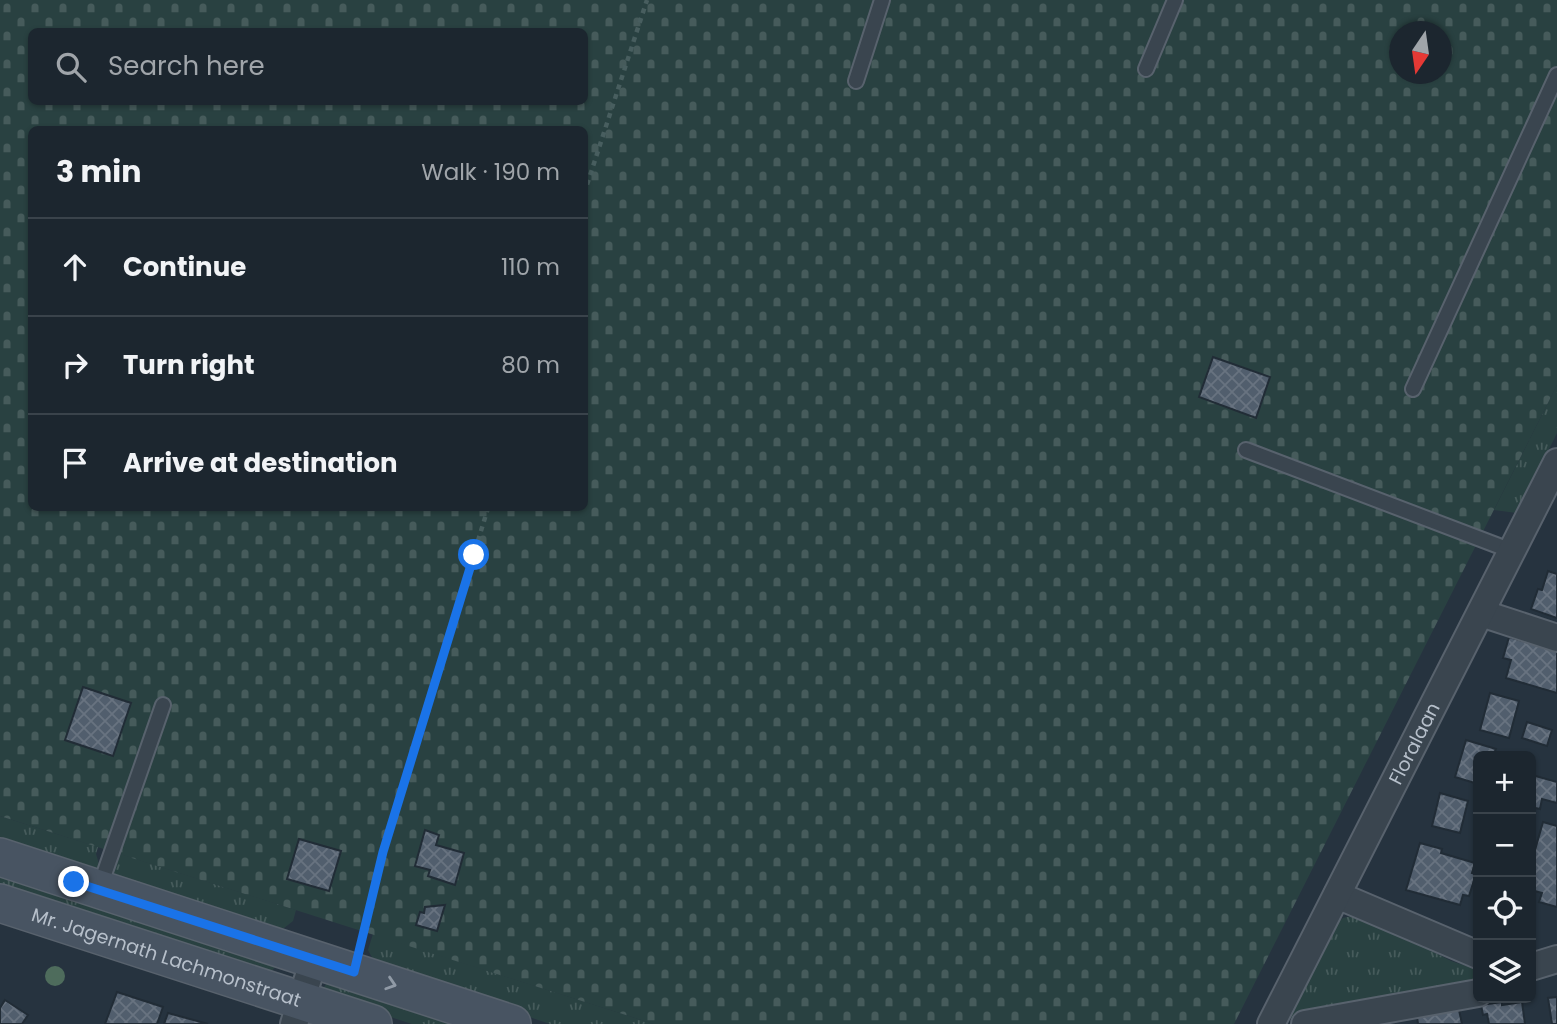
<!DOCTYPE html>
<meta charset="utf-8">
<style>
body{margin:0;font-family:Poppins,sans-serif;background:#29323b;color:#f1f3f6}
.controls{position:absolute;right:21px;bottom:21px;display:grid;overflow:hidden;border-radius:10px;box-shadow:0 2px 5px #0004}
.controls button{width:63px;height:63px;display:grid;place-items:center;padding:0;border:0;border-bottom:2px solid #3a434b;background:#1c262f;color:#f1f3f6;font:35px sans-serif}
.compass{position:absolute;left:1389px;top:21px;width:63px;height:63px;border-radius:50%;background:#1c262f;box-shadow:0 2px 5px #0004;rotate:193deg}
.stop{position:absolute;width:21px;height:21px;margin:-16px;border:5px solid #1a73e8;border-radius:50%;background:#fff}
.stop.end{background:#1a73e8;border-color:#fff;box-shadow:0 2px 7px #0008}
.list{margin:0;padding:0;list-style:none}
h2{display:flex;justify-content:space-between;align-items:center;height:91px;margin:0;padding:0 28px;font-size:30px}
h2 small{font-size:23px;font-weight:400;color:#a0a5aa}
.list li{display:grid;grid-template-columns:46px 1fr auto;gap:21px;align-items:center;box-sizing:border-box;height:98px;padding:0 28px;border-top:2px solid #3a434b}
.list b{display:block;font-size:26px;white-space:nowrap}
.list em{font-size:23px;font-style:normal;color:#a0a5aa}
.icon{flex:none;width:38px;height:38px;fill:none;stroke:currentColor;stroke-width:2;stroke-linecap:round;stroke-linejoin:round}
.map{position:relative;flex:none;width:1557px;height:1024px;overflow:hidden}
.search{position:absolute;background:#1c262f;box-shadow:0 2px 5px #0004;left:28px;top:28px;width:560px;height:77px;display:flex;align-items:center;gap:18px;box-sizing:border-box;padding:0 24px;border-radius:10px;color:#a0a5aa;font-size:26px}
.panel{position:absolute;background:#1c262f;box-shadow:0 2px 5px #0004;left:28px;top:126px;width:560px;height:385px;border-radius:10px}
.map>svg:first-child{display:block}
.grass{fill:url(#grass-tufts)}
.cemetery{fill:url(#cemetery-stones);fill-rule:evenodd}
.building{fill:url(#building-cross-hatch);stroke:#212c36;stroke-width:2}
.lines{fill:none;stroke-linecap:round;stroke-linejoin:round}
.service-casing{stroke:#58626d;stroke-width:18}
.minor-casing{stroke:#58626d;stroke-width:30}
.secondary-casing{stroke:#58626d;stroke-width:40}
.path{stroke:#485e5f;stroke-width:4.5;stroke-dasharray:5 5;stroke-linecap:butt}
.service{stroke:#3a454f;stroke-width:14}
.minor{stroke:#3a454f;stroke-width:26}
.secondary{stroke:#485462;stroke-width:37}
.tree{fill:#4e6c5c}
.oneway{stroke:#909aa6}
.route{stroke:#1a73e8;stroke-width:9}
.labels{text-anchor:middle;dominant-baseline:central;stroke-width:5;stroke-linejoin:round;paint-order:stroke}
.street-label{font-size:19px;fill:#b6bfca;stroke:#1f2a34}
</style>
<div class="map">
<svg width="1557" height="1024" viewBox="0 0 1557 1024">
<defs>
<pattern id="grass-tufts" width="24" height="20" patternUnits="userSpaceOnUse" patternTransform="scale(1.75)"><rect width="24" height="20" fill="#294141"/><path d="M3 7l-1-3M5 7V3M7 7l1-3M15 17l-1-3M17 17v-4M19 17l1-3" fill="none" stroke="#465b5b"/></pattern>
<pattern id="cemetery-stones" width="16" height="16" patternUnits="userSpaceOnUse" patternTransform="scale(1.75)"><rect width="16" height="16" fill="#294141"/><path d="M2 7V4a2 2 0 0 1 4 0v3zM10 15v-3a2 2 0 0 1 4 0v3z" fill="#465b5b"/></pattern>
<pattern id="building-cross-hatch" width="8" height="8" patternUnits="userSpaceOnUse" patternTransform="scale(1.75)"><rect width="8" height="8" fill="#515e6d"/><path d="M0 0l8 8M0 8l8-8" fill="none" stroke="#687380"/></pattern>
</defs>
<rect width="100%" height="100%" fill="#26333f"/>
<path class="grass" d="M1557,385V433L1517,513L1494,510Z
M0,816L98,847L96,854L99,864L96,877L0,846Z
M114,852L296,910L293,921L279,932L110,876Z
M0,871L275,962V967L270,973L0,892Z
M1352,916L1372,920L1451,961L1478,970V987L1296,1021L1289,1018V1013L1336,924L1343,918Z
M373,934L654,1024H550L381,967L374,961L368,950Z
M328,982L476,1024H412L332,998L326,993L324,987Z"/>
<path class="cemetery" d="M0,0H1557V385L1234,1024H654L0,816ZM32,32H584V102H32ZM1400,32H1442V74H1400ZM32,130H584V508H32Z"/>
<path class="building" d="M1213,357L1270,377L1256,418L1199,397Z
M1548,571L1557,574V618L1531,609L1538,589L1542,590Z
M1509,637L1557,651V693L1506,678L1511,660L1503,658Z
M83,687L131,703L113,756L65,740Z
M1490,693L1519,701L1509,738L1480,730Z
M1527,722L1552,730L1547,746L1522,738Z
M1466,740L1496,749L1493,756H1478V784L1455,777Z
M1532,775L1557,782V803L1542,799L1540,809L1531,807Z
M1440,793L1468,801L1460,833L1432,826Z
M1543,822L1557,826V907L1539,902L1542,893L1531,890V864Z
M425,830L439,835L436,845L464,853L455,885L428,876L430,870L415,866Z
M299,839L341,851L329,891L287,879Z
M1420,843L1442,849L1441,853L1475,863L1472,873L1476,874L1469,896L1463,895L1460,905L1406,890Z
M445,905L437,931L416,925L420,912L424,913L425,907Z
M117,992L163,1007L157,1024H105Z
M1557,997V1024H1552L1548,998Z
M5,1000L28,1015L22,1024H0V1008Z
M1502,1002V1005L1522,1002L1525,1024H1489L1487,1014L1483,1015L1481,1005Z
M1459,1010L1462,1024H1418L1417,1017Z
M168,1013L208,1024H164Z"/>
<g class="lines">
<g class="service-casing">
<path id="service" d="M1146,69L1175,0
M856,81L882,0
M1413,389L1557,75
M1246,450L1512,551
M99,889L163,705"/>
</g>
<g class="minor-casing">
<g id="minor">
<path d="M1481,613L1557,638"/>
<path d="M1337,895L1478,955"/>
<path d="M1531,967L1557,959"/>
<path d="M294,1024L314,959"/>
<path id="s1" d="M1271,1024L1557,462"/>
<path d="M1305,1024L1478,993"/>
</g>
</g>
<g class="secondary-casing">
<g id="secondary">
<path d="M0,857L512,1024"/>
<path id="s2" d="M0,903L373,1024"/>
</g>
</g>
<path class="path" d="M584,194L647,0
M361,944L383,852L488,508"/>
<use href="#service" class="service"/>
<use href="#minor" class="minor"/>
<use href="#secondary" class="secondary"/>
</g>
<circle class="tree" cx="55" cy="976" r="10"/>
<defs><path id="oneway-chevron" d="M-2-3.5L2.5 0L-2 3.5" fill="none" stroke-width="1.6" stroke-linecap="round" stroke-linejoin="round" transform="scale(1.75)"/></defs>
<use class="oneway" href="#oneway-chevron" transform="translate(391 984) rotate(18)"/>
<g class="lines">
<path class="route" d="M74,882L354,972L383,852L474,555"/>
</g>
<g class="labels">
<g class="street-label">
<text stroke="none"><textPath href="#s1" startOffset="315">Floralaan</textPath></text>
<text stroke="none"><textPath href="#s2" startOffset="175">Mr. Jagernath Lachmonstraat</textPath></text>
</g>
</g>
</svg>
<div class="controls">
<button>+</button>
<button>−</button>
<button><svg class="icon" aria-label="locate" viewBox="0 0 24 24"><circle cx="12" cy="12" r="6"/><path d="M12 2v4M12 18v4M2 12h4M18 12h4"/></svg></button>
<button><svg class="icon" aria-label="layers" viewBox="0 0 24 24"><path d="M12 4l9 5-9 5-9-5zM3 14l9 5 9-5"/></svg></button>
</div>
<svg class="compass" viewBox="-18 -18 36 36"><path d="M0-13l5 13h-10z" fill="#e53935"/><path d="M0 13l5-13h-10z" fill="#a0a5aa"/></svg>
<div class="stop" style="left:474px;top:555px"></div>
<div class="stop end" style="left:74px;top:882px"></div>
<div class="search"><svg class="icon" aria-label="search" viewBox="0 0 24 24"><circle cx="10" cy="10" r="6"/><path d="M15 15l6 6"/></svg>Search here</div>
<section class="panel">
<h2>3 min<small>Walk · 190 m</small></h2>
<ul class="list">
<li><svg class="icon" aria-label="ahead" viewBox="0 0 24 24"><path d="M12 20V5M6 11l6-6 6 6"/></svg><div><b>Continue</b></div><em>110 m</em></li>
<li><svg class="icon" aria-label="right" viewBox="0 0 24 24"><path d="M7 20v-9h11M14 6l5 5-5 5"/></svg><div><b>Turn right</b></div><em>80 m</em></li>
<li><svg class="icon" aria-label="arrive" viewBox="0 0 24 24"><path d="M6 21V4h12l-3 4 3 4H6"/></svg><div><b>Arrive at destination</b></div></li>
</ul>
</section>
</div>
